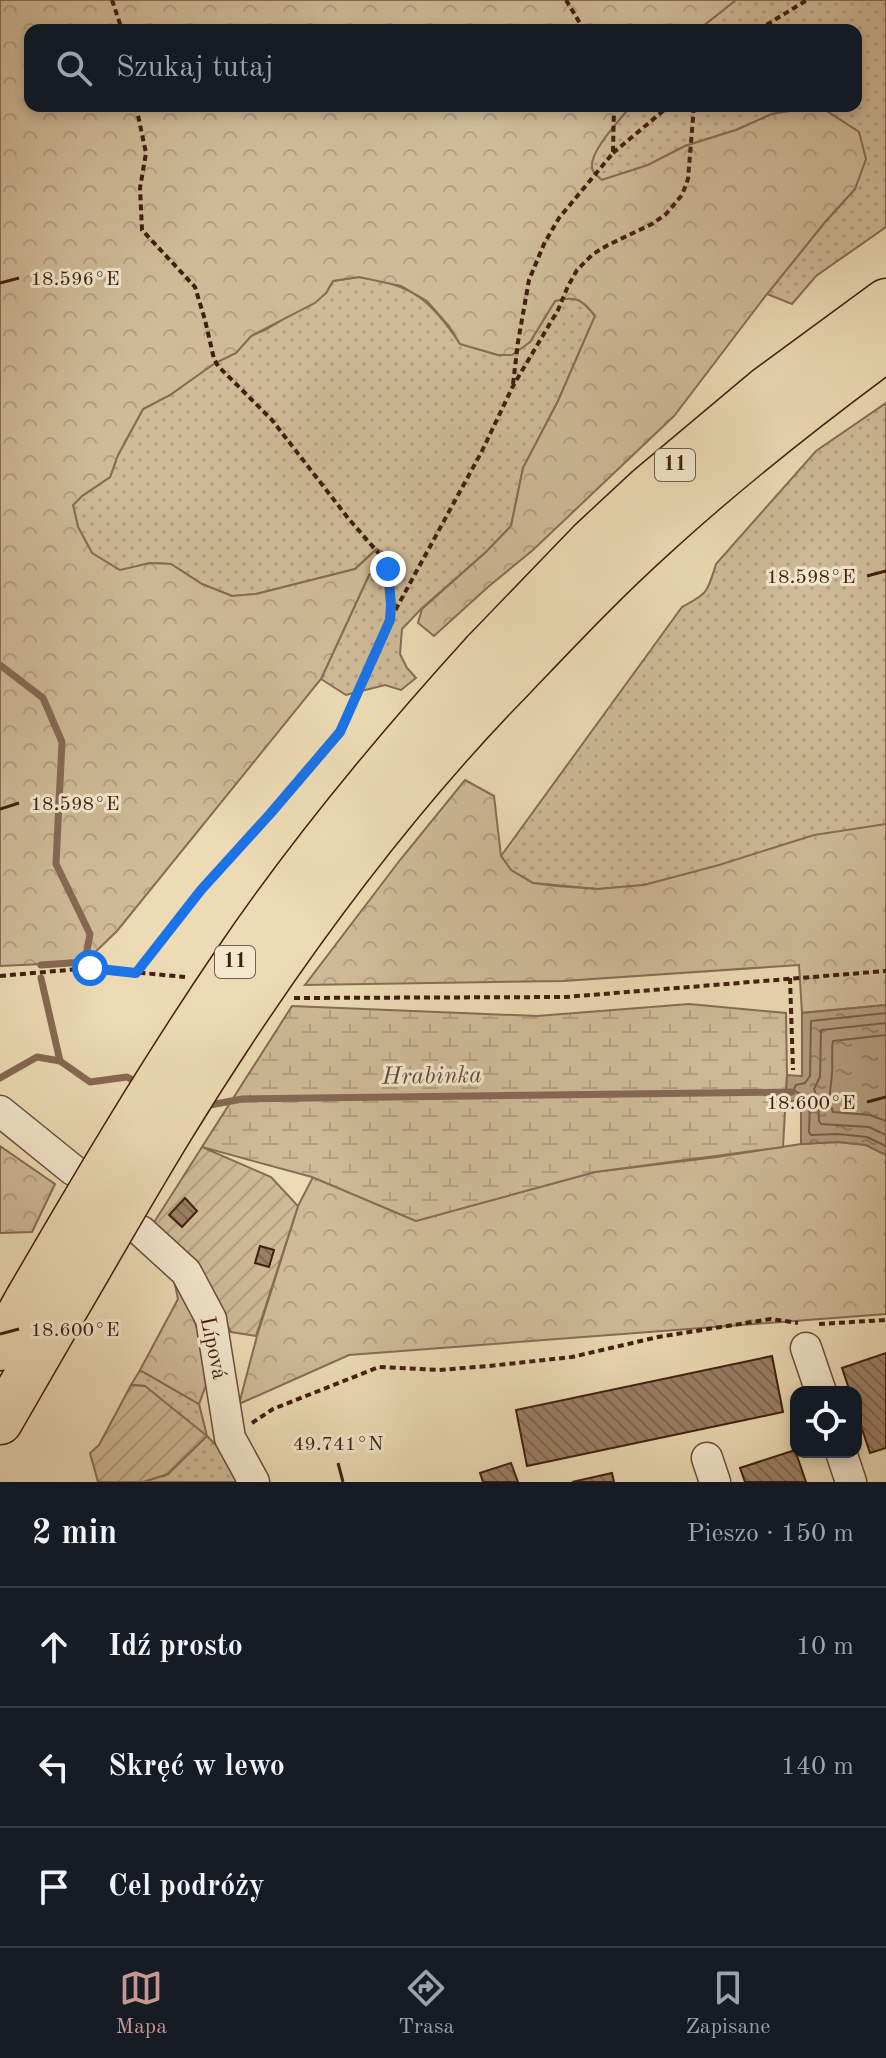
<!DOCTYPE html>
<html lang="pl">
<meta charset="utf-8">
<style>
body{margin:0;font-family:"Old Standard TT",serif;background:#242831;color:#f1f3f6}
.controls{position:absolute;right:24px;bottom:24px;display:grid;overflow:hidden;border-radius:16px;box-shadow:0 4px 12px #0003}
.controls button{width:72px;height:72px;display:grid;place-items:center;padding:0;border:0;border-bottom:2px solid #363941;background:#171b24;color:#f1f3f6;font:40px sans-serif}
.stop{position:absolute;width:24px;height:24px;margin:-18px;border:6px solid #1a73e8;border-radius:50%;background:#fff}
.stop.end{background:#1a73e8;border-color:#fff;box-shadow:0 2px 8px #0008}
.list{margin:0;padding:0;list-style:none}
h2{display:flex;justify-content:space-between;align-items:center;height:104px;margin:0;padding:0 32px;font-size:34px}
h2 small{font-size:26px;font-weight:400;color:#9ea1a6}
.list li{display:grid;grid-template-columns:52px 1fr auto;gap:24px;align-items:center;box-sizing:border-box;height:120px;padding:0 32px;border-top:2px solid #363941}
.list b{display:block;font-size:30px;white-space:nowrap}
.list em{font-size:26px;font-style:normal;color:#9ea1a6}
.icon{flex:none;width:44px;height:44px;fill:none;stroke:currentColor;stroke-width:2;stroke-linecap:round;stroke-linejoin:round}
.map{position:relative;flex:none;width:886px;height:1482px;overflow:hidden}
.search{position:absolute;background:#171b24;box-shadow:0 4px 12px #0003;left:24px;right:24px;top:24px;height:88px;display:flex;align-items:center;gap:20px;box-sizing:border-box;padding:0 28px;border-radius:16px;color:#9ea1a6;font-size:30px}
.sheet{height:464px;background:#171b24}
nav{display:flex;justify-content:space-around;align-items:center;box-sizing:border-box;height:112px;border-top:2px solid #363941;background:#171b24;font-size:22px;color:#9ea1a6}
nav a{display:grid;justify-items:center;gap:4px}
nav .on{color:#c59692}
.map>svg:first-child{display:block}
.grass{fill:url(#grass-dots);stroke:#886c54;stroke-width:2}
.forest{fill:url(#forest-crowns);stroke:#886c54;stroke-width:2}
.wetland{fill:url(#wetland-marsh);stroke:#886c54;stroke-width:2}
.garden{fill:url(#garden-furrows);stroke:#886c54;stroke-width:2}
.water{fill:url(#water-ripples);stroke:#856952;stroke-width:2}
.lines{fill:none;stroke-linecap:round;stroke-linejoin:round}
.shore{stroke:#7a5c47;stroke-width:2}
.stream{stroke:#856952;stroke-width:7}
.building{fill:url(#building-back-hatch);stroke:#421e11;stroke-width:2}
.minor-casing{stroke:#6c4d3a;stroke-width:33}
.highway-casing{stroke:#421e11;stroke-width:47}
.path{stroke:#421e11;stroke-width:4;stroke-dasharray:6 4;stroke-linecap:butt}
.minor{stroke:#f3e8ce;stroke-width:30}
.highway{stroke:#ecdbb4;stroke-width:44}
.highway-bridge-casing{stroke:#421e11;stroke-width:47;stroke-linecap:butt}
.highway-bridge{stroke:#ecdbb4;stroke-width:44}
.route{stroke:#1a73e8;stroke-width:10}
.ticks{fill:none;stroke:#421e11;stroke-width:3}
.labels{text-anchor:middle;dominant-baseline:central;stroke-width:6;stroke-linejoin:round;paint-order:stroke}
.shield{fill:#f3e8ce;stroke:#775b4a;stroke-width:2}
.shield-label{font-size:20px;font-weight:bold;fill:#421e11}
.street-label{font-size:22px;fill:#421e11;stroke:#f3e8ce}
.water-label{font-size:24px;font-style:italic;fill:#694a37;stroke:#f3e8ce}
.ticks-label{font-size:20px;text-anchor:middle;fill:#421e11;stroke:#f3e8ce;stroke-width:6;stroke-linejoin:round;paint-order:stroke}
</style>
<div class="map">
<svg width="886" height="1482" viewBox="0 0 886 1482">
<defs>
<pattern id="grass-dots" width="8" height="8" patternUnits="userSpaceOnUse" patternTransform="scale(2)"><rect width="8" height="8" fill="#cfbb98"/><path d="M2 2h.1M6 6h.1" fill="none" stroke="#b3a082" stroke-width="1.8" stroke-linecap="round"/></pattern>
<pattern id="forest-crowns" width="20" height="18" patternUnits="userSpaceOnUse" patternTransform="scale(2)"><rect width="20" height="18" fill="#cfbb98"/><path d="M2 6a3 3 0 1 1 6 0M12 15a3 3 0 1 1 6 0" fill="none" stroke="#b3a082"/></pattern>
<pattern id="wetland-marsh" width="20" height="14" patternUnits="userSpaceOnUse" patternTransform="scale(2)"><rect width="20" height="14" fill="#cfbb98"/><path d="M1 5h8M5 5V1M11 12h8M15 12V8" fill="none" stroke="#b3a082"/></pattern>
<pattern id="garden-furrows" width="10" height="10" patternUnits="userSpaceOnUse" patternTransform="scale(2)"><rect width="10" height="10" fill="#cfbb98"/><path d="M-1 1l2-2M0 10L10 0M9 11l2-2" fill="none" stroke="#b3a082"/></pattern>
<pattern id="water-ripples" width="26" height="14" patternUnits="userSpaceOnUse" patternTransform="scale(2)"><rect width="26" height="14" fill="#b29b7d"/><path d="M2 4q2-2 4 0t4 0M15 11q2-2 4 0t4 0" fill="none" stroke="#927e65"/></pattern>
<pattern id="building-back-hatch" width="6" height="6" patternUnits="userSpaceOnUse" patternTransform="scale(2)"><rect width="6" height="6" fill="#9a8066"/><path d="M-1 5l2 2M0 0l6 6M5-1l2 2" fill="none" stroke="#7f6853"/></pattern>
</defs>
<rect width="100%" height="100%" fill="#ecdbb4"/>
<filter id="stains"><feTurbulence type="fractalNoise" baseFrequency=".0025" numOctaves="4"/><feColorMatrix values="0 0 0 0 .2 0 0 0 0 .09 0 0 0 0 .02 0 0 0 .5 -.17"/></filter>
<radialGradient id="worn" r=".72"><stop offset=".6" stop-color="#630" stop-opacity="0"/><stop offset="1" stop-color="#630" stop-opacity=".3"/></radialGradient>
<path class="grass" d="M736,0H886V227L816,276L792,304L767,294L825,222L855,189L859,132L819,106H856V30H698Z
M631,106H814L772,114L736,130L685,146L648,165L602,180C596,175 591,172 592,164C592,149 620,119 631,106Z
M359,277C412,284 431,300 460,344L498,355L530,342L555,301C577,294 582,300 595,316L558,401L523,468L511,526L486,552L422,608L402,629L400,654L407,668L416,678L401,690L385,685L346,695L321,679L369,575L386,563L376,549L355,569L256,594L232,596L202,584L171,564L150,563L120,571L92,553L78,527L73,505L82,496L110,477L118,455L143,409L170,395L215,363L236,353L251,336L265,330L326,293L333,281Z
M886,403V824L644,885L598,889L533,883L511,870L501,856L682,607C708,593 707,593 716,564L816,451Z
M140,1370L199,1404L207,1436L225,1454L241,1482H143L168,1474L145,1386L131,1385Z"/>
<path class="forest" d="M0,0H736L698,30H30V106H631C620,119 592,149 592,165C591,172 596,175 602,180L648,165L685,146L736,130L772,114L819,106L859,132L866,159L855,189L825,222L767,294L674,416L533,550L488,587L434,636L418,623L422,609L486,552L511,526L523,468L558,401L595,316C583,300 576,295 555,301L530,342L512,355H498L460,344L449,326L427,301L401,286L359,277L333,281L326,293L315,303L251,336L236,353L215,363L170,395L143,409L118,455L110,477L82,496L73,505L78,527L92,553L120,570L150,563L171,564L202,584L232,596L256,594L355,569L377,549L386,554V563L369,575L321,679L117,931L85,962L0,966Z
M465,780L494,796L501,856L511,870L533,883L556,886L598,889L644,885L719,865L814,835L886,824V1005L802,1013L799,965L563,981L305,985L400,860Z
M838,1142L866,1145L886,1155V1314L349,1355L239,1404L257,1336L298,1206L313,1177L416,1221L595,1172L717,1157L801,1144Z
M0,1146L55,1184L32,1232L0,1233Z
M174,1280L183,1288L203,1345L206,1385L199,1404L140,1370L178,1299Z"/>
<path class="wetland" d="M689,1004L786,1013L787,1075L783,1147L595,1172L416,1221L312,1177L202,1147L292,1006L537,1016Z"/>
<path class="garden" d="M202,1147L271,1177L298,1206L256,1336L231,1332L202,1278L151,1227Z
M131,1385L145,1386L207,1436L168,1474L143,1482H98L90,1453L99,1445Z"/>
<path class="water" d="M886,1005V1155L866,1145L838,1142L801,1144V1101H786L787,1075L802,1076V1013Z"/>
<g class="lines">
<path class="shore" d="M886,1013L811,1021L810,1076L805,1083L796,1085L794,1089L796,1092C814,1097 809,1116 809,1132L811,1135L838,1134L867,1137L886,1146
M886,1023L821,1030L820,1077L814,1089L818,1100L819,1121L821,1124L869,1127L886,1135
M886,1035L833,1041C831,1052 833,1063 832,1074C831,1089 827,1098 833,1112L870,1115L886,1121"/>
<path class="stream" d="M0,665L43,698L62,742L56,864L90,934L85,962L41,965
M41,978L60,1061
M0,1078L37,1057L60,1061L90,1082L127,1077L140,1084
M205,1106L242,1099L792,1092"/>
</g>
<path class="building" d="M185,1198L197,1211L182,1227L169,1215Z
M260,1246L274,1250L269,1267L255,1263Z
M886,1353V1448L870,1453L856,1411V1392H850L842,1368Z
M772,1356L783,1412L527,1466L516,1410Z
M795,1450L806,1482H745L740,1468Z
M511,1463L518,1482H483L480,1473Z
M612,1473L614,1482H572Z"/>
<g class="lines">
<g class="minor-casing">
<path id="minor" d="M0,1111L73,1170
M141,1231L186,1272L211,1319L230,1438L254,1482
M806,1348L821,1392
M841,1452L851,1482
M707,1458L715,1482"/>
</g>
<g class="highway-casing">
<path id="highway" d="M484,652L591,541L648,488L766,389L886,301
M512,679C558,631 604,582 654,537C728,469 806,408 886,349
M0,1348L27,1300
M0,1422L60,1318"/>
</g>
<path class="path" d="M112,0L122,30
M566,0L584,30
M758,30L807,0
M136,106L146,153L140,188L142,230L195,287L205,320L214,359L218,366L272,420L348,518L381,556L388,569L390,618
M613,153L669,106
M513,384L518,342L529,280L544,244L559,218L613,153L614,106
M136,973L201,890L270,814L340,732L390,620L482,451L513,386L558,310L568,286L577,270L593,254L608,245L652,224L666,214L682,195L688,179L694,106
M0,976L90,968L185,977
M790,978L793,1070
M294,998L566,997L886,971
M819,1324L886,1320
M252,1423L273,1409L379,1367L439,1370L489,1366L572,1357L658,1337L771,1319L798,1323"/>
<use href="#minor" class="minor"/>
<use href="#highway" class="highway"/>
<g class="highway-bridge-casing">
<path id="highway-bridge" d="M27,1300C93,1186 160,1073 234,964C309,853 394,751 484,652
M60,1318C97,1255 133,1191 171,1129C269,969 380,814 512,679"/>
</g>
<use href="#highway-bridge" class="highway-bridge"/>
</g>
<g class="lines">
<path class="route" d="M90,968L136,973L201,890L270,814L340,732L390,620L391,605L388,569"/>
</g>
<path class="ticks" d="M0,283L19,278M867,576L886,571M0,809L19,803M867,1102L886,1097M0,1334L19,1329M338,1463L343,1482"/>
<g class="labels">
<g class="shield">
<rect x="655" y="449" width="40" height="32" rx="6"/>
<rect x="215" y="946" width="40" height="32" rx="6"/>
</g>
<g class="shield-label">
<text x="675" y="465">11</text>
<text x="235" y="962">11</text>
</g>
<g class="street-label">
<text transform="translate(213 1348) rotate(78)">Lípová</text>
</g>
<g class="water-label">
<text transform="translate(432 1077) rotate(-1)">Hrabinka</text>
</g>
</g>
<g class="ticks-label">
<text x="75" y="285">18.596°E</text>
<text x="811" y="583">18.598°E</text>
<text x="75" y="810">18.598°E</text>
<text x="811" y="1109">18.600°E</text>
<text x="75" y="1336">18.600°E</text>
<text x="338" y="1450">49.741°N</text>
</g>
<rect width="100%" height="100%" filter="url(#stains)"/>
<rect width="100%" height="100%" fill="url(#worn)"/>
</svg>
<div class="controls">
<button><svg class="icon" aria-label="locate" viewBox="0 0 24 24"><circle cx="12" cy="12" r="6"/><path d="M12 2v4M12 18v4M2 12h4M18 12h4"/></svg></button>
</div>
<div class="stop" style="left:90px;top:968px"></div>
<div class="stop end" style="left:388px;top:569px"></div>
<div class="search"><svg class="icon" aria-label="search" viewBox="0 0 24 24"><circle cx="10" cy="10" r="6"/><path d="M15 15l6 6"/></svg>Szukaj tutaj</div>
</div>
<section class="sheet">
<h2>2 min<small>Pieszo · 150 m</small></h2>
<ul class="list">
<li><svg class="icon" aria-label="ahead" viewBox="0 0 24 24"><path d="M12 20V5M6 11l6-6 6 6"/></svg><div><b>Idź prosto</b></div><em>10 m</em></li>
<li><svg class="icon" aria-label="left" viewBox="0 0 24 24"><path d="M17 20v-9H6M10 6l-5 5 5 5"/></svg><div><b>Skręć w lewo</b></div><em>140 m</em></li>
<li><svg class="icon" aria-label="arrive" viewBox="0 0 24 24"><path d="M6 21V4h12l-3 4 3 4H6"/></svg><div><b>Cel podróży</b></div></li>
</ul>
</section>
<nav>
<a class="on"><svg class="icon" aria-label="map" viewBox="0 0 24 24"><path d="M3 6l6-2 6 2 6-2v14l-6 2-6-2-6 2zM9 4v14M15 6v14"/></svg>Mapa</a>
<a><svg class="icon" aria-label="directions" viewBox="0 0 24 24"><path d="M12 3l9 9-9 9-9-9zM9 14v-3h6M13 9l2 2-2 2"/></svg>Trasa</a>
<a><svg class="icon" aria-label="saved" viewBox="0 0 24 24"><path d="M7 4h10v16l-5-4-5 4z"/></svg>Zapisane</a>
</nav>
